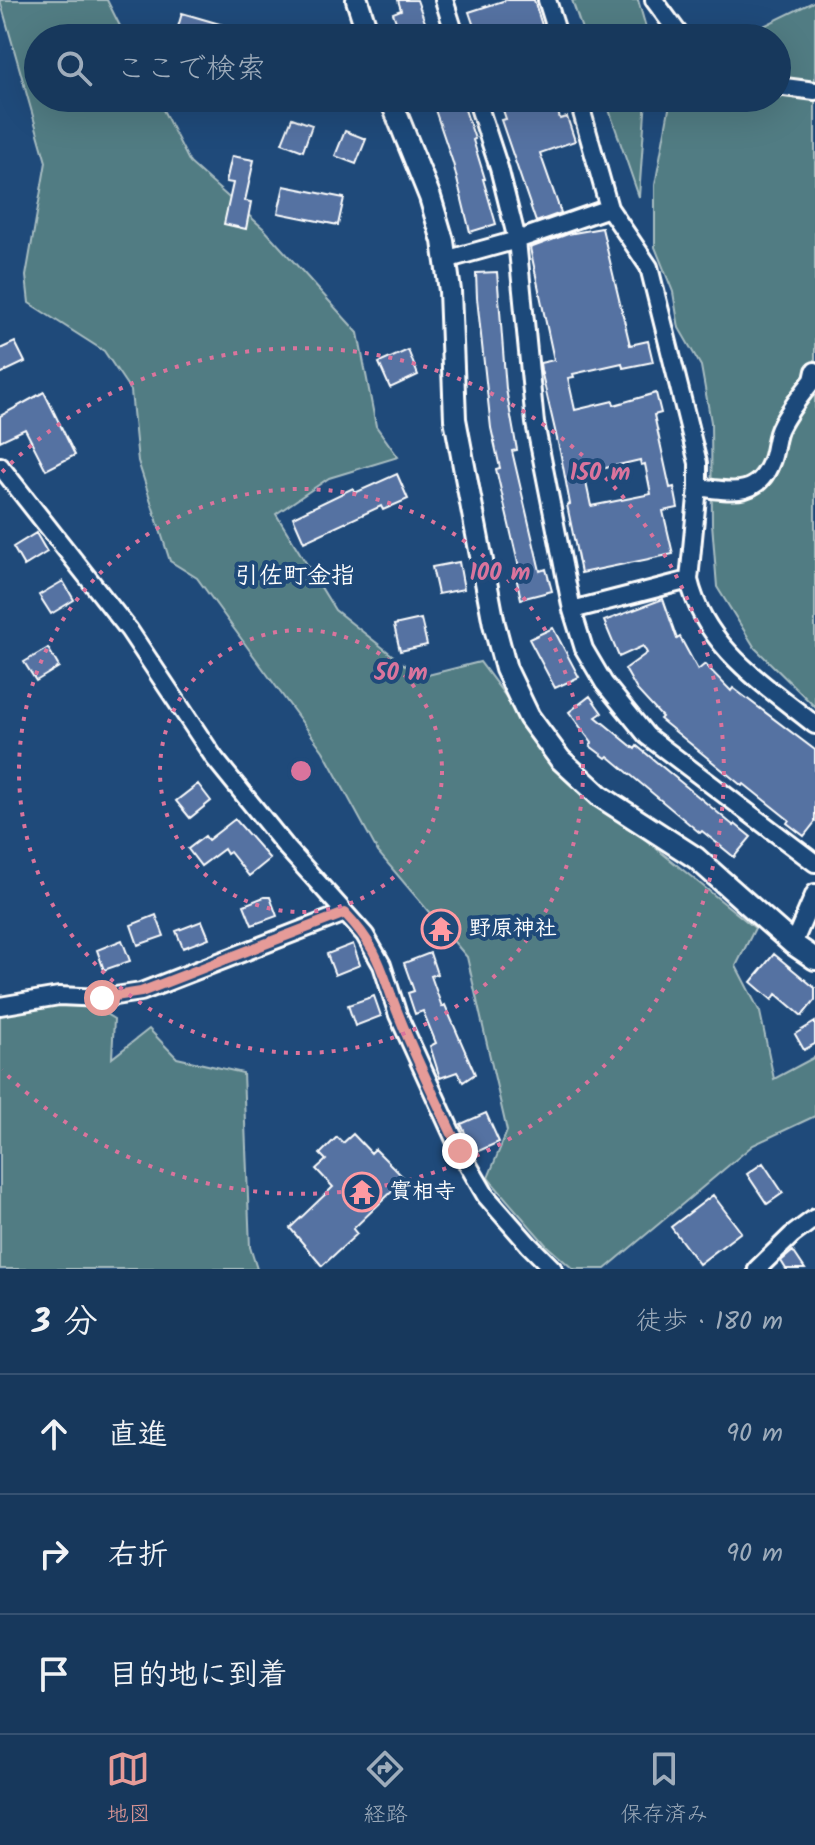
<!DOCTYPE html>
<html lang="ja">
<meta charset="utf-8">
<style>
body{margin:0;font-family:Kalam,"Klee One",sans-serif;background:#203f62;color:#f1f3f6}
.stop{position:absolute;width:24px;height:24px;margin:-18px;border:6px solid #e69b98;border-radius:50%;background:#fff}
.stop.end{background:#e69b98;border-color:#fff;box-shadow:0 2px 8px #0008}
.list{margin:0;padding:0;list-style:none}
h2{display:flex;justify-content:space-between;align-items:center;height:104px;margin:0;padding:0 32px;font-size:34px}
h2 small{font-size:26px;font-weight:400;color:#9eacbb}
.list li{display:grid;grid-template-columns:52px 1fr auto;gap:24px;align-items:center;box-sizing:border-box;height:120px;padding:0 32px;border-top:2px solid #365272}
.list b{display:block;font-size:30px;white-space:nowrap}
.list em{font-size:26px;font-style:normal;color:#9eacbb}
.icon{flex:none;width:44px;height:44px;fill:none;stroke:currentColor;stroke-width:2;stroke-linecap:round;stroke-linejoin:round}
.map{position:relative;flex:none;width:815px;height:1269px;overflow:hidden}
.search{position:absolute;background:#17385c;box-shadow:0 8px 32px #0002;left:24px;right:24px;top:24px;height:88px;display:flex;align-items:center;gap:20px;box-sizing:border-box;padding:0 28px;border-radius:44px;color:#9eacbb;font-size:30px}
.sheet{height:464px;background:#17385c}
nav{display:flex;justify-content:space-around;align-items:center;box-sizing:border-box;height:112px;border-top:2px solid #365272;background:#17385c;font-size:22px;color:#9eacbb}
nav a{display:grid;justify-items:center;gap:4px}
nav .on{color:#e69b98}
.map>svg:first-child{display:block}
.green{fill:#517b83;stroke:#a8bdc1;stroke-width:2}
.building{fill:#5472a2;stroke:#fff;stroke-width:2;fill-rule:evenodd}
.lines{fill:none;stroke-linecap:round;stroke-linejoin:round}
.minor-casing{stroke:#fff;stroke-width:22}
.tertiary-casing{stroke:#fff;stroke-width:26}
.minor{stroke:#1f4a7a;stroke-width:16}
.tertiary{stroke:#1f4a7a;stroke-width:20}
.route{stroke:#e69b98;stroke-width:10}
.ring{fill:none;stroke:#da749d;stroke-width:4;stroke-dasharray:4 8}
.labels{text-anchor:middle;dominant-baseline:central;stroke-width:8;stroke-linejoin:round;paint-order:stroke}
.poi-label{font-size:22px;font-weight:bold;fill:#fff;stroke:#1f4a7a;text-anchor:start}
.neighbourhood-label{font-size:24px;font-weight:bold;fill:#fff;stroke:#1f4a7a}
.centre{fill:#da749d;stroke:#1f4a7a;stroke-width:4}
.ring-label{font-size:24px;text-anchor:middle;font-weight:bold;fill:#da749d;stroke:#1f4a7a;stroke-width:8;stroke-linejoin:round;paint-order:stroke}
</style>
<div class="map">
<svg width="815" height="1269" viewBox="0 0 815 1269">
<rect width="100%" height="100%" fill="#1f4a7a"/>
<filter id="ink" filterUnits="userSpaceOnUse"><feTurbulence type="fractalNoise" baseFrequency=".0125" numOctaves="2"/><feDisplacementMap in="SourceGraphic" scale="16" xChannelSelector="R" yChannelSelector="G"/><feConvolveMatrix kernelMatrix="1 2 1 2 8 2 1 2 1" color-interpolation-filters="sRGB"/></filter>
<g filter="url(#ink)">
<path class="green" d="M0,0H107L126,38H38V98H157L190,163L264,229L358,333L376,426L398,457L329,478L276,514L335,610L420,677L480,662L564,774L755,928L736,966L760,1012L774,1079L815,1057V1116L753,1145L605,1269H573L547,1246L488,1178L507,1131L467,957L378,852L323,751L197,578L170,561L138,461L131,391L104,351L29,303L26,276L46,162Z
M572,0H638L649,38H585Z
M815,1V707L755,648L717,587L712,523L711,422L701,366L679,328L673,292L655,247V185L671,98H777V38H739Z
M605,98H646L639,197Z
M86,1002L114,1019L112,1058L149,1029L177,1058L243,1073L250,1247L257,1269H0V1013Z"/>
<path class="building" d="M398,0H417L426,25L400,33L393,13L401,10Z
M506,0H534L546,38H478L469,12Z
M182,13L254,34L253,38H175Z
M431,98H461L475,139L473,140L485,179H483L496,224L470,232L453,163Z
M499,98H554L560,119L567,117L575,141L540,153L561,213L536,222L501,120L506,119Z
M292,118L312,125L303,151L282,143Z
M345,131L366,139L356,164L335,156Z
M232,156L254,160L245,201L251,202L246,229L224,224L233,183L226,182Z
M284,186L344,198L338,225L278,213Z
M602,228L630,345L648,341L653,362L623,368L622,363L573,374L574,377L568,378L575,410L613,401L614,405L656,393L661,413L654,415L670,488L674,487L678,508L663,511L673,554L581,573L567,505L570,504L561,456L541,370L540,363L554,360L530,248L568,234ZM640,460L641,465L645,464L651,494L591,506L584,473Z
M497,272L506,389L517,450L512,451L540,571L546,569L552,591L521,599L516,577L521,576L496,469L500,468L491,428L477,298L476,273Z
M15,342L25,362L0,374V349Z
M408,350L418,375L390,388L379,363Z
M44,392L75,455L46,470L25,429L0,441V416Z
M397,474L408,499L383,510L381,506L304,542L293,517L353,488L355,493Z
M36,533L47,552L24,566L13,547Z
M459,562L464,589L438,594L432,567Z
M63,581L74,600L51,614L39,595Z
M663,599L677,639L680,637L698,670L705,664L731,691L733,688L815,750V822L804,836L787,823L789,820L744,784L742,786L660,719L662,717L637,690L625,669L647,653L643,646L619,657L604,621Z
M421,619L427,645L400,651L394,625Z
M553,628L579,677L555,688L529,639Z
M48,648L59,667L36,681L24,662Z
M590,696L602,713L596,717L635,749L637,746L734,826L735,824L751,837L734,857L702,831L700,833L608,756L606,758L590,746L592,743L569,712Z
M198,784L211,801L190,818L176,801Z
M235,819L270,859L249,876L230,852L227,854L224,849L201,866L188,849L205,836L208,840Z
M264,897H270L277,916L252,925L244,905Z
M156,915L164,936L138,945L131,925Z
M202,921L209,938L183,948L176,931Z
M122,940L130,961L104,970L97,950Z
M353,944L360,965L335,975L327,954Z
M430,953L437,974L431,976L442,1007L445,1005L475,1074L463,1082L457,1072L440,1078L430,1046L436,1043L423,1011L415,1014L408,993L414,991L404,963Z
M774,954L815,988V1000L802,1016L776,994L772,1000L751,982Z
M374,996L381,1016L355,1026L348,1005Z
M815,1022V1044L804,1050L795,1034Z
M486,1113L499,1142L474,1153L461,1124Z
M353,1134L371,1153L375,1149L405,1179L353,1229L357,1234L322,1266L290,1228L333,1187L316,1169L326,1160L320,1154L337,1137L343,1143Z
M763,1163L783,1193L767,1204L747,1174Z
M713,1195L741,1232L699,1264L671,1227Z
M793,1251L805,1269H786L781,1261Z"/>
<g class="lines">
<g class="minor-casing">
<path id="minor" d="M444,0L456,38
M547,0L559,38
M654,0L682,38
M777,86L815,91
M476,98L499,168L517,240L535,423L572,610L584,649L604,683L647,736L815,863
M578,98L609,208L649,267L698,463V487L689,580C705,648 764,684 815,725
M445,260L517,240L609,208
M0,466L129,630L215,759L287,848L365,935L382,965L398,1015L460,1151L486,1196L529,1245L553,1269
M698,487C730,491 757,499 771,462C776,450 775,436 781,426C789,410 802,394 813,380L815,371
M572,610L689,580
M793,944L815,893
M0,1006L59,996L102,998L141,992L345,913
M757,1269L792,1235L815,1218"/>
</g>
<g class="tertiary-casing">
<path id="tertiary" d="M357,0L369,38
M390,98L430,197L443,241L450,291L455,419L494,624L506,669L529,717L560,759L600,796L696,858L793,944L815,959"/>
</g>
<use href="#minor" class="minor"/>
<use href="#tertiary" class="tertiary"/>
</g>
</g>
<g class="lines" filter="url(#ink)">
<path class="route" d="M102,998L141,992L345,913C380,950 381,971 399,1016C417,1062 439,1106 460,1151"/>
</g>
<g class="ring">
<circle cx="301" cy="771" r="141"/>
<circle cx="301" cy="771" r="282"/>
<path d="M2 472A423 423 0 1 1 2 1070"/>
</g>
<defs>
<g id="temple-ring" transform="scale(2)"><circle r="9.5" fill="#1f4a7a" stroke="#ff9aa2" stroke-width="1.5"/><path d="M0-6L5-2H3V0L6.5 2.5H4V6H1.5V3h-3V6H-4V2.5H-6.5L-3 0V-2H-5Z" fill="#ff9aa2"/></g>
</defs>
<g fill-rule="evenodd">
<use href="#temple-ring" x="441" y="929"/>
<use href="#temple-ring" x="362" y="1192"/>
</g>
<g class="labels">
<g class="poi-label">
<text x="469" y="929">野原神社</text>
<text x="390" y="1192">實相寺</text>
</g>
<g class="neighbourhood-label">
<text x="295" y="576">引佐町金指</text>
</g>
</g>
<circle cx="301" cy="771" r="12" class="centre"/>
<g class="ring-label">
<text x="600" y="480">150 m</text>
<text x="500" y="580">100 m</text>
<text x="401" y="680">50 m</text>
</g>
</svg>
<div class="stop" style="left:102px;top:998px"></div>
<div class="stop end" style="left:460px;top:1151px"></div>
<div class="search"><svg class="icon" aria-label="search" viewBox="0 0 24 24"><circle cx="10" cy="10" r="6"/><path d="M15 15l6 6"/></svg>ここで検索</div>
</div>
<section class="sheet">
<h2>3 分<small>徒歩 · 180 m</small></h2>
<ul class="list">
<li><svg class="icon" aria-label="ahead" viewBox="0 0 24 24"><path d="M12 20V5M6 11l6-6 6 6"/></svg><div><b>直進</b></div><em>90 m</em></li>
<li><svg class="icon" aria-label="right" viewBox="0 0 24 24"><path d="M7 20v-9h11M14 6l5 5-5 5"/></svg><div><b>右折</b></div><em>90 m</em></li>
<li><svg class="icon" aria-label="arrive" viewBox="0 0 24 24"><path d="M6 21V4h12l-3 4 3 4H6"/></svg><div><b>目的地に到着</b></div></li>
</ul>
</section>
<nav>
<a class="on"><svg class="icon" aria-label="map" viewBox="0 0 24 24"><path d="M3 6l6-2 6 2 6-2v14l-6 2-6-2-6 2zM9 4v14M15 6v14"/></svg>地図</a>
<a><svg class="icon" aria-label="directions" viewBox="0 0 24 24"><path d="M12 3l9 9-9 9-9-9zM9 14v-3h6M13 9l2 2-2 2"/></svg>経路</a>
<a><svg class="icon" aria-label="saved" viewBox="0 0 24 24"><path d="M7 4h10v16l-5-4-5 4z"/></svg>保存済み</a>
</nav>
